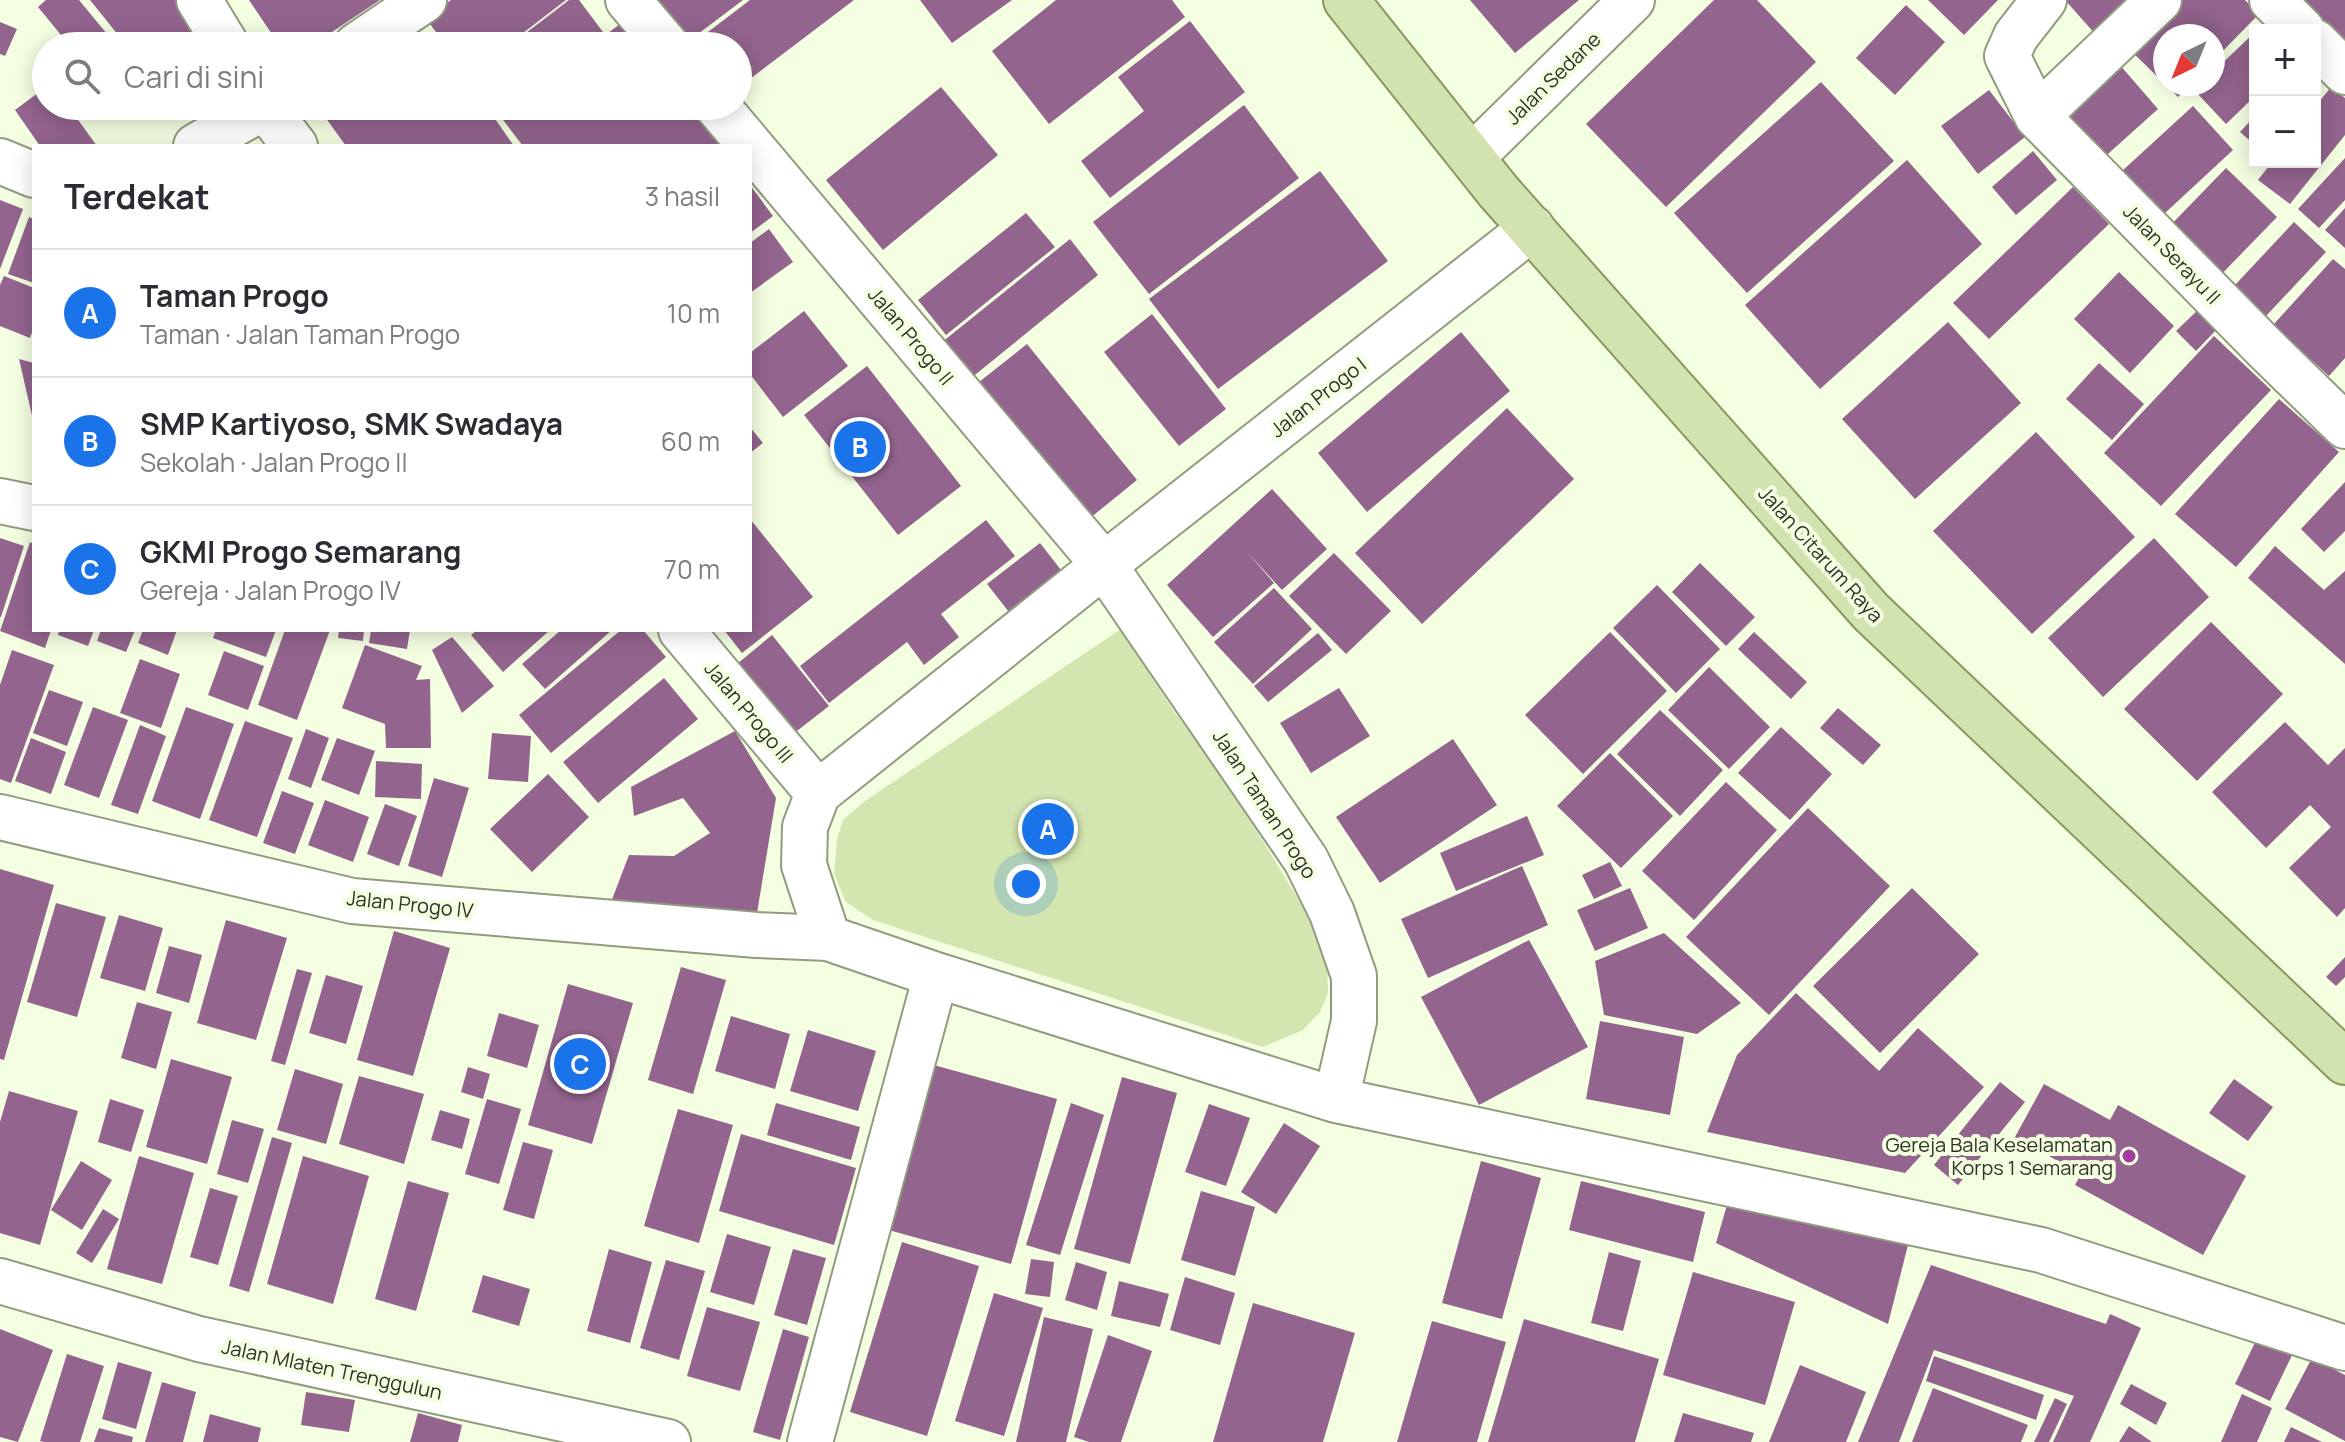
<!DOCTYPE html>
<html lang="id">
<meta charset="utf-8">
<style>
body{margin:0;font-family:Manrope,sans-serif;background:#f7f7f7;color:#2b2b33}
.controls{position:absolute;right:24px;top:24px;display:grid;overflow:hidden;border-radius:0px;box-shadow:0 4px 20px #0003}
.controls button{width:72px;height:72px;display:grid;place-items:center;padding:0;border:0;border-bottom:2px solid #e1e1e2;background:#fff;color:#2b2b33;font:40px sans-serif}
.compass{position:absolute;left:2153px;top:24px;width:72px;height:72px;border-radius:50%;background:#fff;box-shadow:0 4px 20px #0003;rotate:223deg}
.you{position:absolute;left:1026px;top:884px;width:28px;height:28px;margin:-20px;border:6px solid #fff;border-radius:50%;background:#1a73e8;box-shadow:0 0 0 12px #1a73e833}
.badge{display:grid;place-items:center;width:52px;height:52px;border-radius:50%;background:#1a73e8;color:#fff;font-size:26px;font-weight:700}
.pin{position:absolute;translate:-50% -50%;border:4px solid #fff;box-shadow:0 2px 8px #0006}
.list{margin:0;padding:0;list-style:none}
h2{display:flex;justify-content:space-between;align-items:center;height:104px;margin:0;padding:0 32px;font-size:34px}
h2 small{font-size:26px;font-weight:400;color:#7c7c81}
.list li{display:grid;grid-template-columns:52px 1fr auto;gap:24px;align-items:center;box-sizing:border-box;height:128px;padding:0 32px;border-top:2px solid #e1e1e2}
.list b{display:block;font-size:30px;white-space:nowrap}
.list p{margin:0;font-size:26px;white-space:nowrap;color:#7c7c81}
.list em{font-size:26px;font-style:normal;color:#7c7c81}
.icon{flex:none;width:44px;height:44px;fill:none;stroke:currentColor;stroke-width:2;stroke-linecap:round;stroke-linejoin:round}
.map{position:relative;flex:none;width:2345px;height:1442px;overflow:hidden}
.search{position:absolute;background:#fff;box-shadow:0 4px 20px #0003;left:32px;top:32px;width:720px;height:88px;display:flex;align-items:center;gap:20px;box-sizing:border-box;padding:0 28px;border-radius:44px;color:#7c7c81;font-size:30px}
.panel{position:absolute;background:#fff;box-shadow:0 4px 20px #0003;left:32px;top:144px;width:720px;height:488px;border-radius:0px}
.map>svg:first-child{display:block}
.green{fill:#d3e6af}
.building{fill:#93648e}
.lines{fill:none;stroke-linecap:round;stroke-linejoin:round}
.street-casing{stroke:#919b7f;stroke-width:48}
.primary-casing{stroke:#86995d;stroke-width:48}
.street{stroke:#fff;stroke-width:44}
.primary{stroke:#d3e3af;stroke-width:44}
.poi-dot{fill:#a43b9e;stroke:#f4fee1;stroke-width:3}
.labels{text-anchor:middle;dominant-baseline:central;stroke-width:8;stroke-linejoin:round;paint-order:stroke}
.street-label{font-size:20px;fill:#2f3328;stroke:#f4fee1}
.poi-label{font-size:20px;fill:#2f3328;stroke:#f4fee1;text-anchor:end}
</style>
<div class="map">
<svg width="2345" height="1442" viewBox="0 0 2345 1442">
<rect width="100%" height="100%" fill="#f4fee1"/>
<path class="green" d="M1121,629L1171,707L1231,789L1312,922L1327,964L1328,993L1320,1012L1303,1030L1263,1047L873,920L846,902L834,874L837,839L843,820L865,801Z"/>
<path class="building" d="M46,0H79L117,46H70L38,7Z
M90,0H182L219,46H127Z
M249,0H380L311,46H280Z
M451,0H566L506,46H447L426,19Z
M569,0H579L603,32L585,46H509Z
M647,0H743L682,46Z
M750,0H854L742,85L738,79V46H713L704,35Z
M920,0H1012L952,43Z
M1056,0H1172L1185,17L1049,124L992,51Z
M1470,0H1579L1515,53Z
M1714,0H1757L1816,62L1666,207L1586,124Z
M1928,0H1998L1964,35Z
M2065,0H2139L2097,36Z
M2174,0H2245L2259,14L2213,61V36H2165V84L2127,47Z
M2289,0H2345V51Z
M1906,5L1945,42L1895,95L1856,58Z
M624,21L643,46H591Z
M1190,21L1245,92L1110,198L1081,161L1144,111L1118,77Z
M0,22L17,29L5,56L0,54Z
M2255,32V96L2226,124L2194,90L2200,84H2213V72Z
M2113,57L2158,109L2099,162L2052,110Z
M1821,82L1894,161L1747,293L1674,213Z
M2165,84H2191L2178,97Z
M46,87V106H68L97,146H40L15,110Z
M941,87L998,155L883,250L826,180Z
M2331,87L2345,98V135L2290,204L2258,180L2272,162H2315V107Z
M1989,90L2025,137L1978,174L1941,126Z
M1244,105L1299,178L1149,294L1093,222Z
M120,106H144L129,118Z
M325,106H420L407,117L422,106H486L514,146H346L320,110Z
M513,106H690L720,146H523L500,116Z
M2193,106L2233,150L2151,226L2110,182Z
M2255,116V145L2240,132Z
M2033,151L2057,180L2016,215L1992,187Z
M2345,158V200L2319,228L2298,209Z
M1907,160L1982,244L1820,389L1745,305Z
M2226,168L2277,217L2213,283L2162,234Z
M1320,171L1388,261L1218,389L1149,299Z
M750,185L773,216L750,233Z
M2073,187L2109,224L1989,339L1953,303Z
M0,200L23,209L0,269Z
M2345,208V248L2325,230Z
M1026,213L1055,247L946,335L918,300Z
M29,217L34,219V283L8,274Z
M2294,222L2326,252L2253,330L2221,300Z
M769,229L793,262L750,293V243Z
M1070,239L1098,275L965,383L936,347Z
M2333,259L2345,269V358L2329,376L2273,325Z
M2119,272L2174,326L2130,373L2074,319Z
M4,276L34,288V327L30,338L0,326V285Z
M2201,307L2220,326L2196,351L2176,331Z
M804,311L848,366L783,417L750,374V353Z
M1152,314L1226,409L1179,446L1104,352Z
M1948,322L2021,403L1915,499L1842,419Z
M1461,332L1510,391L1367,512L1318,453Z
M2214,336L2271,390L2161,506L2104,453Z
M1027,344L1137,480L1079,527L969,390Z
M19,359L34,363V420H33Z
M2099,363L2144,404L2112,440L2066,399Z
M867,366L961,486L898,535L804,415Z
M2279,399L2339,452L2236,567L2175,514Z
M1507,408L1574,479L1422,624L1355,553Z
M750,427L763,443L750,453Z
M2036,432L2135,537L2032,634L1933,531Z
M2345,482V531L2324,552L2301,529Z
M1272,489L1327,549L1282,590L1247,552L1274,583L1213,637L1167,585Z
M750,519L813,597L742,653L724,630H750Z
M986,520L1015,556L941,614L959,637L924,665L907,642L829,703L800,666Z
M0,538L24,546L1,617H0Z
M2154,538L2209,597L2103,697L2048,638Z
M30,542L34,544V630H51L45,648L0,631Z
M1040,543L1068,579L1016,621L987,584Z
M2275,546L2324,590L2345,571V664L2248,578Z
M1334,553L1391,611L1346,654L1289,596Z
M1700,563L1755,617L1726,646L1672,592Z
M1657,585L1720,649L1676,693L1613,628Z
M1274,588L1312,629L1253,684L1214,642Z
M2211,622L2283,694L2197,781L2124,709Z
M59,630H94L88,646L58,635Z
M101,630H135L126,652L97,641Z
M143,630H177L168,655L138,643Z
M216,630H276L266,657L213,638Z
M285,630H330L297,720L258,705Z
M339,630H364L363,641L338,638Z
M371,630H410L407,649L369,643Z
M477,630H550L503,672L471,635Z
M561,630H612L545,689L522,664Z
M621,630H643L666,657L551,753L519,715Z
M1610,632L1667,691L1583,774L1525,715Z
M1754,632L1807,682L1791,699L1738,649Z
M1318,633L1332,650L1268,702L1254,686Z
M772,635L829,706L793,734L737,664Z
M452,637L494,686L462,713L432,650Z
M365,645L422,666L416,680L430,679L431,748H386L385,724L342,708Z
M12,650L54,665L11,783L0,779V685Z
M224,651L264,666L248,710L208,695Z
M140,659L180,674L161,728L120,713Z
M1709,667L1770,727L1729,769L1668,710Z
M664,678L698,719L598,803L563,762Z
M1339,688L1370,736L1311,773L1280,723Z
M49,690L83,702L67,746L33,733Z
M93,707L128,720L99,798L64,785Z
M186,707L234,724L200,819L152,801Z
M1838,708L1881,745L1863,765L1820,728Z
M1660,710L1723,770L1680,816L1617,754Z
M245,721L293,738L257,837L209,820Z
M2285,722L2328,765L2345,748V908L2337,917L2289,868L2331,827L2310,805L2266,848L2212,792Z
M140,725L166,736L138,814L111,805Z
M1781,727L1832,774L1790,820L1738,773Z
M306,729L329,738L311,788L288,779Z
M735,731L776,798L757,913L611,902L629,855L674,856L710,833L683,798L634,816L631,787Z
M492,733L531,736L528,782L488,779Z
M31,738L66,752L51,794L15,781Z
M337,738L375,751L359,795L321,780Z
M1453,739L1497,805L1380,883L1336,817Z
M1610,753L1673,816L1621,868L1557,806Z
M376,761L422,764L421,799L375,797Z
M548,774L589,817L532,872L490,829Z
M434,778L469,788L442,877L408,866Z
M1726,782L1777,830L1694,920L1642,871Z
M282,791L314,803L295,854L263,843Z
M325,800L369,817L353,862L308,845Z
M385,804L417,816L399,866L367,854Z
M1808,808L1890,886L1769,1015L1686,937Z
M1527,816L1544,855L1456,891L1440,853Z
M1610,862L1622,886L1594,899L1582,875Z
M1522,866L1548,925L1428,978L1401,919Z
M0,869L54,885L4,1060L0,1059Z
M1630,888L1648,928L1595,951L1577,910Z
M1912,888L1979,954L1880,1053L1813,986Z
M56,903L106,917L77,1017L27,1002Z
M119,915L163,928L145,991L100,978Z
M226,920L287,938L256,1040L197,1023Z
M394,931L450,948L413,1076L357,1060Z
M1664,933L1741,1003L1697,1034L1604,1015L1595,961Z
M1529,940L1588,1047L1479,1105L1421,997Z
M169,946L202,955L189,1003L156,993Z
M2345,957V977L2336,986L2326,977Z
M681,967L726,980L693,1094L648,1080Z
M297,969L312,973L285,1065L271,1061Z
M326,975L363,986L346,1044L309,1033Z
M568,984L633,1003L592,1144L528,1125Z
M1796,993L1879,1071L1918,1028L1984,1087L1905,1173L1707,1132L1737,1055Z
M137,1002L172,1012L156,1069L121,1058Z
M499,1013L539,1025L527,1068L487,1056Z
M731,1016L790,1034L775,1089L715,1071Z
M1600,1021L1684,1037L1670,1115L1586,1099Z
M808,1030L876,1051L858,1111L790,1091Z
M171,1059L232,1077L207,1164L146,1147Z
M930,1064L1057,1099L1011,1264L885,1229Z
M468,1067L490,1074L483,1099L461,1092Z
M295,1069L343,1084L326,1144L277,1130Z
M359,1076L424,1094L404,1164L339,1144Z
M1122,1077L1177,1093L1130,1264L1074,1249Z
M2234,1079L2273,1107L2248,1141L2209,1113Z
M2000,1082L2025,1102L1958,1185L1934,1165Z
M2044,1084L2110,1120L2118,1105L2246,1176L2203,1255L2075,1185L2081,1174L2015,1137Z
M9,1091L78,1111L40,1245L0,1233V1122Z
M110,1099L144,1110L131,1152L98,1142Z
M487,1099L521,1109L499,1184L465,1174Z
M776,1103L860,1127L851,1160L767,1135Z
M1071,1103L1104,1115L1060,1255L1026,1245Z
M1209,1104L1250,1118L1226,1186L1185,1172Z
M678,1109L733,1125L699,1243L644,1226Z
M440,1110L470,1119L462,1149L431,1140Z
M232,1120L264,1129L248,1183L217,1174Z
M1284,1123L1320,1146L1276,1214L1241,1192Z
M741,1134L856,1168L834,1245L719,1211Z
M272,1137L292,1143L249,1292L229,1286Z
M523,1142L553,1150L534,1219L503,1210Z
M139,1156L194,1173L162,1284L107,1269Z
M303,1156L369,1176L333,1304L267,1284Z
M81,1161L112,1180L82,1230L51,1210Z
M1481,1161L1541,1178L1502,1319L1442,1303Z
M408,1181L449,1193L416,1311L375,1299Z
M1581,1181L1705,1212L1693,1262L1569,1230Z
M210,1188L238,1196L218,1265L190,1257Z
M1201,1191L1255,1207L1235,1276L1181,1260Z
M1727,1205L1910,1237L1888,1324L1716,1243Z
M103,1209L119,1219L92,1263L76,1253Z
M727,1234L771,1247L754,1305L710,1292Z
M902,1242L979,1266L927,1436L850,1412Z
M609,1249L652,1262L630,1343L587,1331Z
M793,1249L826,1258L807,1325L774,1315Z
M1609,1252L1641,1261L1623,1331L1591,1323Z
M1031,1259L1054,1262L1050,1297L1025,1294Z
M666,1260L705,1271L679,1360L640,1348Z
M1076,1262L1107,1272L1097,1310L1065,1300Z
M1931,1265L2106,1324L2110,1314L2141,1328L2090,1442H2053L2074,1396L1934,1350L1899,1442H1858Z
M1693,1272L1795,1302L1765,1405L1663,1375Z
M483,1275L530,1289L519,1326L472,1312Z
M1185,1277L1235,1293L1220,1345L1170,1330Z
M1119,1281L1169,1294L1160,1327L1111,1316Z
M994,1293L1043,1308L1004,1436L955,1421Z
M1253,1303L1355,1333L1323,1442H1213Z
M707,1307L760,1322L740,1391L687,1376Z
M1044,1317L1093,1329L1066,1442H1016Z
M1524,1319L1659,1359L1635,1442H1488Z
M1432,1321L1506,1342L1477,1442H1397Z
M0,1329L53,1350L18,1442L0,1437Z
M783,1329L809,1337L780,1440L753,1432Z
M2260,1332L2295,1349L2270,1401L2235,1384Z
M1108,1335L1152,1351L1121,1442H1089L1074,1437Z
M67,1354L104,1366L80,1442H44L40,1441Z
M1934,1356L2044,1395L2036,1420L1926,1381Z
M2312,1358L2345,1375V1441L2285,1409Z
M118,1362L152,1372L136,1429L102,1419Z
M1800,1365L1866,1392L1846,1442H1769Z
M162,1382L196,1392L183,1442H145Z
M2131,1384L2167,1403L2156,1425L2120,1404Z
M1933,1388L2028,1425L2021,1442H1912Z
M306,1392L355,1400L349,1432L301,1425Z
M2242,1394L2272,1408L2257,1442H2221Z
M2055,1398L2067,1404L2049,1442H2034Z
M418,1413L462,1425L458,1442H410Z
M1683,1413L1754,1433L1751,1442H1674Z
M210,1414L261,1428L258,1442H203Z
M2129,1426L2152,1442H2119Z
M2291,1427L2322,1442H2284Z
M99,1428L133,1437L132,1442H94Z"/>
<g class="lines">
<g class="street-casing">
<path id="street" d="M199,0L227,46
M628,0L667,46
M2044,0L2016,36L2007,56L2037,116L2265,348L2345,426
M2272,0L2302,30
M2315,42L2345,72
M356,46L424,0
M264,106L295,146
M717,106L1104,565L1532,228
M2037,116L2159,0
M196,146L266,106
M1473,156L1632,0
M0,161L34,175
M0,501L34,508
M681,630L818,793
M0,817L352,901L757,935L828,938L936,975L1336,1100L1354,1021V976L1332,913L1306,860L1104,565L818,793L805,827L804,865L828,938
M1336,1100L2041,1250L2345,1348
M0,1281L199,1339L668,1442
M810,1442L936,975"/>
</g>
<g class="primary-casing">
<path id="primary" d="M1346,0L1498,191L1871,612L2345,1062"/>
</g>
<use href="#street" class="street"/>
<use href="#primary" class="primary"/>
</g>
<circle class="poi-dot" cx="2129" cy="1156" r="8"/>
<g class="labels">
<g class="street-label">
<text transform="translate(1553 78) rotate(-44)">Jalan Sedane</text>
<text transform="translate(2172 254) rotate(46)">Jalan Serayu II</text>
<text transform="translate(911 336) rotate(50)">Jalan Progo II</text>
<text transform="translate(1318 397) rotate(-38)">Jalan Progo I</text>
<text transform="translate(1821 554) rotate(48)">Jalan Citarum Raya</text>
<text transform="translate(749 712) rotate(50)">Jalan Progo III</text>
<text transform="translate(1265 804) rotate(57)">Jalan Taman Progo</text>
<text transform="translate(410 904) rotate(6)">Jalan Progo IV</text>
<text transform="translate(332 1369) rotate(12)">Jalan Mlaten Trenggulun</text>
</g>
<g class="poi-label">
<text x="2113" y="1144">Gereja Bala Keselamatan<tspan x="2113" dy="23">Korps 1 Semarang</tspan></text>
</g>
</g>
</svg>
<div class="controls">
<button>+</button>
<button>−</button>
</div>
<svg class="compass" viewBox="-18 -18 36 36"><path d="M0-13l5 13h-10z" fill="#e53935"/><path d="M0 13l5-13h-10z" fill="#7c7c81"/></svg>
<div class="you"></div>
<div class="pin badge" style="left:1048px;top:829px">A</div>
<div class="pin badge" style="left:860px;top:447px">B</div>
<div class="pin badge" style="left:580px;top:1064px">C</div>
<div class="search"><svg class="icon" aria-label="search" viewBox="0 0 24 24"><circle cx="10" cy="10" r="6"/><path d="M15 15l6 6"/></svg>Cari di sini</div>
<section class="panel">
<h2>Terdekat<small>3 hasil</small></h2>
<ul class="list">
<li><span class="badge">A</span><div><b>Taman Progo</b><p>Taman · Jalan Taman Progo</p></div><em>10 m</em></li>
<li><span class="badge">B</span><div><b>SMP Kartiyoso, SMK Swadaya</b><p>Sekolah · Jalan Progo II</p></div><em>60 m</em></li>
<li><span class="badge">C</span><div><b>GKMI Progo Semarang</b><p>Gereja · Jalan Progo IV</p></div><em>70 m</em></li>
</ul>
</section>
</div>
